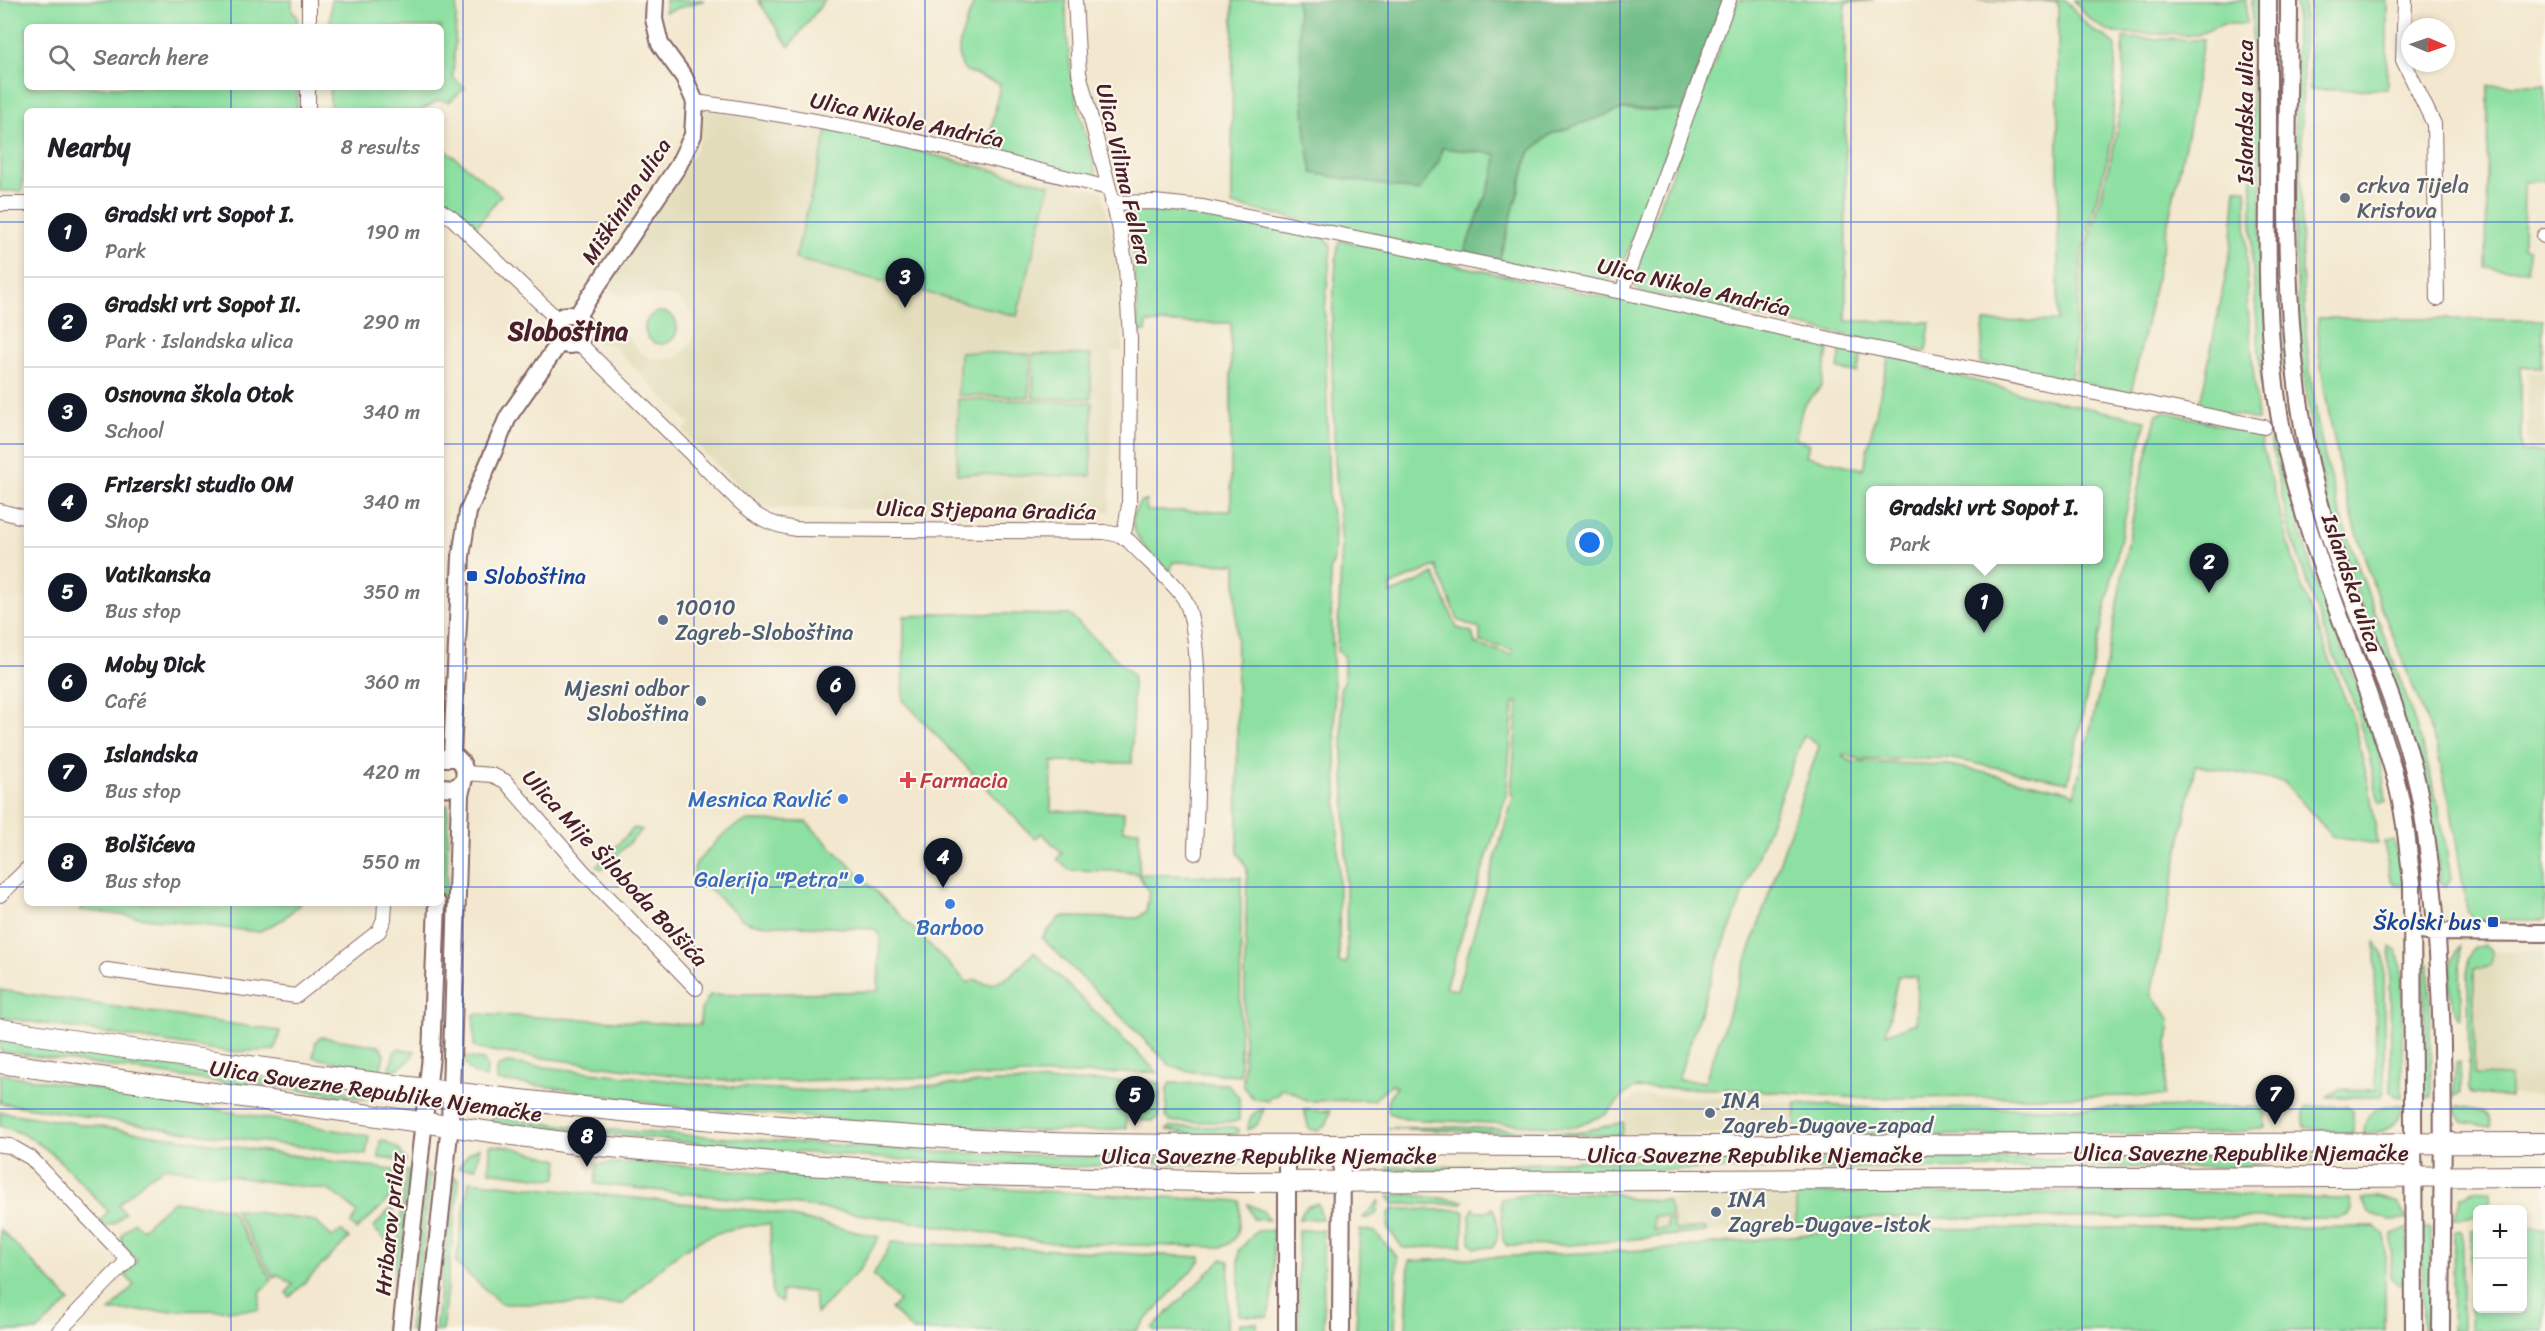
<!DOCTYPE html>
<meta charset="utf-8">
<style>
body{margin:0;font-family:Sriracha,sans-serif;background:#f2f2f2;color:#202124}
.controls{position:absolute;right:18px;bottom:18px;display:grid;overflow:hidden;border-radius:9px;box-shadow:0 3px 9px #0003}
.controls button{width:54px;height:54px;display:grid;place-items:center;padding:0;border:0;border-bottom:2px solid #e0e0e0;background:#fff;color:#202124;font:30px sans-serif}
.compass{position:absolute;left:2401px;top:18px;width:54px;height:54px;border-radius:50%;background:#fff;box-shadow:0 3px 9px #0003;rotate:92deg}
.you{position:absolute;left:1590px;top:543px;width:21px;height:21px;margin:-15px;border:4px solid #fff;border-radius:50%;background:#1a73e8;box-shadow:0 0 0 9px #1a73e833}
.badge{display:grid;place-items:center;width:39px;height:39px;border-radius:50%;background:#111827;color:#fff;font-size:20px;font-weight:700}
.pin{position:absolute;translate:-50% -50px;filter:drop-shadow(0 2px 3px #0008)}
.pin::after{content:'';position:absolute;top:32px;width:21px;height:18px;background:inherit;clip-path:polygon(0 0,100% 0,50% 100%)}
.popup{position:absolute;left:1866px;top:486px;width:237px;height:78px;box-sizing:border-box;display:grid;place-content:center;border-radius:9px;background:#fff;filter:drop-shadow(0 2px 4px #0005);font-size:20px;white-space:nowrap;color:#757577}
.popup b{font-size:22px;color:#202124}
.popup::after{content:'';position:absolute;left:50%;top:100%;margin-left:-12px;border:12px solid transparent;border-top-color:#fff}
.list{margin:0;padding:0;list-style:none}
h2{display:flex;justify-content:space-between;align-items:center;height:78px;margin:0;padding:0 24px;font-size:26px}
h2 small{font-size:20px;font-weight:400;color:#757577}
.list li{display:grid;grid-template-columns:39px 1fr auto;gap:18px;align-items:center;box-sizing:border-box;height:90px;padding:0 24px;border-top:2px solid #e0e0e0}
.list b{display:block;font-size:22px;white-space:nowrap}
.list p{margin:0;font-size:20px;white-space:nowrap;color:#757577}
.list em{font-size:20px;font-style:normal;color:#757577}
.icon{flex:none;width:33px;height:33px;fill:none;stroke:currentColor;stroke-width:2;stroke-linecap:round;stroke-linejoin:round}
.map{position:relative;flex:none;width:2545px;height:1331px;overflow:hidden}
.search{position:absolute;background:#fff;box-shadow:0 3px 9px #0003;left:24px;top:24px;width:420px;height:66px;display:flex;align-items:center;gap:15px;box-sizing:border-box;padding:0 21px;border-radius:9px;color:#757577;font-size:22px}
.panel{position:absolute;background:#fff;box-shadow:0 3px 9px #0003;left:24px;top:108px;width:420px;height:798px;border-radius:9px}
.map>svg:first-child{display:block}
.built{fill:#e2dcba}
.green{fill:#8de0a2;stroke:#6c8066;stroke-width:1.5;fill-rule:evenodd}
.forest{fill:#72be88;stroke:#5e6e5a;stroke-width:1.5}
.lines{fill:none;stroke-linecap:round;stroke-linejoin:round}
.minor-casing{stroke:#856564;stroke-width:16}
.tertiary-casing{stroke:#856564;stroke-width:20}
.secondary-casing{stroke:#856564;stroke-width:22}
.minor{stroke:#fff;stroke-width:14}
.tertiary{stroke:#fff;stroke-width:16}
.secondary{stroke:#fff;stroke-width:20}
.grid{fill:none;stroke:#1d4ed8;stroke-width:1.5;stroke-opacity:0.55}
.worship-dot{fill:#6b7280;stroke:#fbf7ec;stroke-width:2}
.transit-dot{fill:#1a4fb4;stroke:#fbf7ec;stroke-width:2}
.service-dot{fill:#5c6f8a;stroke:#fbf7ec;stroke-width:2}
.health-dot{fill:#e0444e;stroke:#fbf7ec;stroke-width:2}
.shop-dot{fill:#3f7fe0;stroke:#fbf7ec;stroke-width:2}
.labels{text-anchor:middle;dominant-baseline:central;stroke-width:4.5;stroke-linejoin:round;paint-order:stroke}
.street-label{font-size:22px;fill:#4a1f2b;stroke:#fbf7ec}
.worship-label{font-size:22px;fill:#5b616d;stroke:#fbf7ec;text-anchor:start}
.transit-label{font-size:22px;fill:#164399;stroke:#fbf7ec;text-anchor:start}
.service-label{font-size:22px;fill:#4e5e75;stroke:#fbf7ec;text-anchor:start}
.health-label{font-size:22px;fill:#be3a42;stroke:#fbf7ec;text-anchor:start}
.shop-label{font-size:22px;fill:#366cbe;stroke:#fbf7ec;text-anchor:end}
.quarter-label{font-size:26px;font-weight:bold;fill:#4a1f2b;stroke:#fbf7ec}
</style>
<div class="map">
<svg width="2545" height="1331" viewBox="0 0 2545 1331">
<rect width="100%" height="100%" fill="#fbf7ec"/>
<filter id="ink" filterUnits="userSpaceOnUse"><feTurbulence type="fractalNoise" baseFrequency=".0167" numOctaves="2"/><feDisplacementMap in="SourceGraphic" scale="12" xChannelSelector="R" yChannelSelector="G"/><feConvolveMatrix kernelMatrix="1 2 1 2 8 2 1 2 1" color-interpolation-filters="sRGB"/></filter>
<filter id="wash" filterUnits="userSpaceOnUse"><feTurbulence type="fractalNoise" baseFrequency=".008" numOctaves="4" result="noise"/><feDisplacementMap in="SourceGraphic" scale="24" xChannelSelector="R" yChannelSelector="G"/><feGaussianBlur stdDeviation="1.35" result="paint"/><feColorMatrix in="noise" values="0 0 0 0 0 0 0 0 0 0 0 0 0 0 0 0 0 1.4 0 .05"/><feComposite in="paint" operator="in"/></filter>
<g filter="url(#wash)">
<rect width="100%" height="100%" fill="#f3e8cf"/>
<path class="built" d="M702,109L823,128L1101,191L1115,241L1122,311L1123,351L1112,352L1110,511L766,508L744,492L683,431L690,424L613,346L597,342L601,324H607L623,331L639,351L650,358L664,360L677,358L692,342L695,327L693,314L679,299L669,296H622L612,291L611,281L695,151L700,140Z
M2545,371V449H2527L2528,372Z
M2545,951V1095H2474V952Z
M1637,1096L1736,1098L1796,1103L1795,1128H1748L1740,1134L1623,1135L1626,1104Z
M1696,1193H1796V1225L1637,1239L1636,1200H1667Z"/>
<path class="green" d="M0,0H292V10L297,16L298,27H27V87H298L297,111H27V163H24L22,191H0Z
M331,0H457L453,78L465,88L449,102L439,100L419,111H330V87H441V27H330Z
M666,0H705L665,12Z
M758,0H825L789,47Z
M975,0H1066C1065,68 1080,116 1098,180L987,153L1000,84L966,71C948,55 969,18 975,0Z
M1233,0H1297L1306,137L1312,173L1439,161L1442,148L1496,154L1494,174L1463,255L1232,205Z
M1738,0H1874L1845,3L1846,321L1930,322L1926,352L1641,292L1634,286V272Z
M1976,0H2066C2074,11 2082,21 2093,30C2101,36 2112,37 2116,47L2112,140L2082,254L2071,381L1980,363L1984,322L2058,321V2Z
M2074,0H2246V24H2223L2197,35L2115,33C2096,27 2085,16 2074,0Z
M2252,0H2261V275L2287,483L2315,580L2358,687L2380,752L2386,802L2379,803L2368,751L2353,701L2323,629L2288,525L2263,403L2252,260Z
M2276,0H2281V291L2286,362L2322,537L2345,607L2376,679L2411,788L2425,886H2421C2418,780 2370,687 2335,590C2321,552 2309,511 2300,472C2265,318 2277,157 2276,0Z
M2296,0H2304C2303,154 2290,315 2327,466C2347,548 2381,623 2408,702C2428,759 2442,818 2451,878L2446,886L2440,882L2431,813L2328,505L2313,437L2300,350L2295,242Z
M2310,0H2387V89L2310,90Z
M2123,38L2203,40L2188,131L2131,393L2076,382L2085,256L2115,142L2124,78Z
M2488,85H2545V181L2524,182L2523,248L2529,249L2528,270L2486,268Z
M1623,109L1683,111L1618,276L1602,282L1499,261L1529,153L1551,134Z
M828,128L1050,185L1017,316L795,259Z
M441,146L501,195L476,227L441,197Z
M2236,189H2246L2247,298L2258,420L2197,407L2202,395L2231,248Z
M1195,208L1326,238L1331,246L1325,309L1329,501L1335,527L1334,559L1330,571C1334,702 1340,832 1339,963H1347L1345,791L1340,689L1344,682V656L1337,651L1342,545L1335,461L1331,333L1337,249L1340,240L1613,299L1614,295L1829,345L1821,387L1803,406L1795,439L1809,443L1806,456L1863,469L1889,355L1922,362V366L2027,395L2146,420L2068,782L1948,758L1862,760L1843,754V757L1853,762L1949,765L2069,791L2074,795L2106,665L2138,489L2157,414L2163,411L2259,435L2298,577L2353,719L2369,786L2378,844L2333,837L2284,782L2195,765L2151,995L2170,1018L2164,1096L1860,1098L1740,1089L1634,1088L1624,1095L1606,1114L1573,1127L1405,1119L1389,1113C1384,1102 1390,1095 1397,1087L1392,1084L1374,1100L1306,1101L1295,1093L1281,1088L1278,1095L1270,1097L1269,1101L1254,1099L1243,1087L1247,868L1238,853L1236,564L1173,562L1170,572C1152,556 1117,528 1141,501H1146L1147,511H1231V323H1147L1146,332L1139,331L1133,252L1125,215L1133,209ZM1870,490H2098V560H1870ZM1436,566L1458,620L1480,629V642L1513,650L1512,655L1475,644L1472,632L1457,628L1434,574L1391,594V585ZM1514,702L1518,703L1511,794L1514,795L1457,990L1445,988L1506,796ZM1804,735L1819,746L1705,1082L1678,1079L1714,970ZM1898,976L1917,977L1916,1023L1886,1034Z
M645 328a16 16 0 1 1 32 0a16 16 0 1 1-32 0Z
M2318,318L2543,320L2542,367H2521V452H2545V920H2482L2474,919L2467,910L2450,804L2435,742L2376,593L2345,494L2326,398L2319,353Z
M1841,349L1862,353L1857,373L1838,369Z
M960,352L1030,354L1029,397L958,395Z
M1033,354L1091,355V398H1033Z
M958,399L1092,402L1091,476L957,474Z
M933,613L1070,615L1133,675L1132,763L1052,762L1051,811L1124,812L1123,830H1139V874L1241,877L1240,1075L1193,1072L1171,1066L1042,938L1060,917L1138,918L1146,911L1149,892L1138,874L1118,871L1069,870L1057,859L1062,853L1042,833L1035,839L903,700L904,616L932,615Z
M444,805H448L447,891L451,923L447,1046H443L447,929L441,893Z
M750,821L806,822L968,983L974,979C1001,993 1016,970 1034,952L1157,1072L748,1082L703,1079L483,1050L474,1046V1014L700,1025L701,1010L710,995L878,991L880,936L875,929L754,924L743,920L698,878L694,870L696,863C711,848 728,824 750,821Z
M634,828L642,830L602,870L597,866Z
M2394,840L2406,886L2395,885L2390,880L2384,842Z
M85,903H301L282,920L258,932L80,910Z
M2375,941L2384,958V1092L2379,1097H2326L2341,1089L2376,1090Z
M2485,945L2492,951V963L2485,968H2474V1075L2510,1076V1097L2472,1094L2469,1089L2468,959L2473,949Z
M2460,946L2461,1018L2459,1019C2449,1004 2446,961 2460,946Z
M2390,947L2396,951L2402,967V1097L2396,1096L2391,1091Z
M2424,961L2429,964L2431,1097H2424Z
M0,990L280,1031L275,1050L230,1052L0,1017Z
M321,1037L380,1046L384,1054L380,1073L313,1057L316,1041Z
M0,1040L376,1096L374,1101L284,1087L226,1083L0,1051Z
M397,1049L415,1051L408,1062L393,1071L390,1069L394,1053Z
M464,1057L483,1060L487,1066L486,1078C475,1076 464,1069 464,1057Z
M2460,1062L2461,1092L2453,1097L2456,1063Z
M507,1063L718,1086L816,1091L1002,1082L1124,1081L1128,1086L1126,1128L1096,1131H1039L921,1126L669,1106L558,1088L497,1081V1067Z
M0,1074L104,1090L369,1136L366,1155L194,1133L0,1103Z
M1141,1081L1160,1083L1159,1117L1152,1121L1137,1120L1135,1117V1087Z
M1170,1083L1227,1084L1239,1097V1120L1233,1122H1170L1166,1117L1167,1088Z
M1796,1103L1883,1109L2259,1107L2265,1112V1127L2236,1133L2187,1134L1851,1136L1795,1128Z
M2346,1106L2353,1111V1134L2304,1127V1111L2307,1107Z
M2386,1106H2402C2398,1126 2383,1134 2364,1134C2364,1119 2370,1110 2386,1106Z
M2459,1106C2474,1110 2489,1106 2491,1127L2463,1122L2454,1109Z
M1264,1109L1257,1125L1248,1130C1249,1118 1251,1112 1264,1109Z
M1304,1110L1330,1111L1327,1124L1318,1131L1309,1129Z
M0,1112L398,1171C408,1188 368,1218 356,1230L351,1224L357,1213L343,1199L328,1190L165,1167L148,1177L118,1205L125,1213L115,1223L105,1226L99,1222L108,1211C76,1179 47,1137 0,1126Z
M492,1117L595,1129L939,1152L1239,1161L1238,1165L1127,1163L1081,1167L920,1161L768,1150L492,1123Z
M1624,1122L1622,1135H1540L1388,1128L1456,1127L1576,1133Z
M1169,1127H1233L1238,1129V1133L1236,1135L1205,1136L1167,1130Z
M383,1140L399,1149L406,1161L379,1158L380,1141Z
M490,1145L511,1147L559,1160L557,1178L551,1179L489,1171Z
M480,1147L476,1168H458L469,1153Z
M2352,1157V1161H2273L2242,1167L1388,1171V1167L1508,1165L1566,1161Z
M638,1162L897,1184L1240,1201C1240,1219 1243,1242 1221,1247L1053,1243L798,1205L595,1184L597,1164Z
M406,1171H410L394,1331H388Z
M426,1174L431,1175L419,1283L421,1312L419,1331H409Z
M454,1177L459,1180L442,1331H435Z
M469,1181L770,1212L879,1237L860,1269L816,1314L814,1292L782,1291V1302L775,1299L772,1293L770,1224C698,1227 672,1256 623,1304H501L456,1263Z
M2477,1190H2491L2490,1202L2485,1209L2478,1210L2475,1216L2454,1219L2461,1197Z
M2209,1192L2269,1198L2350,1199L2352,1210L2349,1215L2339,1218H1875L1796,1225V1193Z
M1535,1193H1613L1631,1199L1667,1200L1672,1217L1653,1216V1230L1667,1229V1220H1673V1227L1677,1230L1706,1228V1232L1570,1245L1507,1246L1503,1241L1501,1199Z
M1405,1194L1463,1201L1462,1204H1394L1388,1197Z
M2379,1197L2398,1203L2407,1219L2390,1220L2368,1213L2362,1199Z
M173,1201L230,1209L272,1280L260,1292L259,1310L110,1311L134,1285L125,1275L137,1260L121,1245L122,1234L134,1222L142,1229Z
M1379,1201L1377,1213L1370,1218H1363Z
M1318,1203L1322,1219H1299L1306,1207Z
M1248,1204L1263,1211L1269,1220L1253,1219Z
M394,1205L390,1244L373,1228Z
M1474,1208L1475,1211H1490L1492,1208C1499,1216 1500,1239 1493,1247L1475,1248L1470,1242V1214Z
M234,1209L315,1221L332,1237L341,1231L349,1238L290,1297L286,1293L293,1285L277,1274L274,1278Z
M1394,1209L1462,1210L1464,1213L1462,1246L1403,1248L1388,1229L1389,1213Z
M2376,1227L2385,1235V1331H1406L1409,1261L1666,1249L1857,1229Z
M2408,1228L2404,1282L2398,1285L2391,1279L2392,1234Z
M2422,1228H2431L2432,1331H2423Z
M2523,1228H2545V1331H2470L2471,1232L2477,1229L2478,1308H2522Z
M0,1229L70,1301L37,1331H0Z
M1360,1229L1375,1232L1397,1257L1395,1331H1356Z
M1273,1230L1274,1283L1268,1317L1239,1315V1250L1257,1231Z
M1298,1230H1323L1324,1331H1298Z
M2459,1230L2462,1232V1331H2452L2454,1232Z
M892,1242L1201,1257V1260L1136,1331H913L891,1309L899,1301L873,1275Z
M1222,1259L1229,1261L1227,1331H1155L1152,1328Z
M1240,1323H1257V1331H1239Z"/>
<path class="forest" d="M1297,0H1724L1683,111L1623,109L1551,134L1529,153L1499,261L1463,255L1494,174L1496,154L1442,148L1439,161L1419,191L1312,173L1306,137Z"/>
</g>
<g filter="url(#ink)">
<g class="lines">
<g class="minor-casing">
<path id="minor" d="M1075,0L1079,73L1119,226L1126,267L1130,339L1129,505L1125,529L1120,535
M2405,0L2403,60L2434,124L2437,299
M309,27V0
M695,102C835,120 972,153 1108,188
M308,111V87
M1112,203L1154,202L1203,207L1622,292L1843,342L2264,427
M0,204H27
M441,211L452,218L558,320
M2544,236H2545
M1622,292L1729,0
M578,342L739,501C757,518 771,525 796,529L1104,532L1120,535L1129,541C1146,560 1169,577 1183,597C1207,631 1196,804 1195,853
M0,511L27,518
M466,773L492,775L505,781L583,871L696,988
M0,895L27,869
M107,970L296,996L379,931L384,919L385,903
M0,1145L10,1146L31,1158L128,1260L59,1331"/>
</g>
<g class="tertiary-casing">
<path id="tertiary" d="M2268,0C2268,64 2268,127 2268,191C2267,272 2267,355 2283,435C2309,555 2363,663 2396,780C2405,814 2408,849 2412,883L2414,1331
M2289,0C2289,165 2276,332 2317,493C2345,603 2406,703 2423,815C2450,985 2442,1160 2441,1331
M554 330a15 15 0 1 1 30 0a15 15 0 1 1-30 0Z
M576,317L678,166L693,135L695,102L684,77L660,44L654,19L655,0
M452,756L461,556L468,512L508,417L560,342
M441,787L456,788L463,781
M2426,932L2545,933
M1287,1145V1331
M401,1331L431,1056L437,903
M428,1331L450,1124L460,795C463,780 470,769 457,758H441
M1341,1331L1342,1145"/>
</g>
<g class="secondary-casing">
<path id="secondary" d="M0,1029C324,1080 650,1121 978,1140C1106,1147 1234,1144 1363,1145C1500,1145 1637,1148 1774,1145L2545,1143
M0,1063L577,1144L806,1165L978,1175L1237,1182L2545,1176"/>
</g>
<use href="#minor" class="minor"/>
<use href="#tertiary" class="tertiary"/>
<use href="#secondary" class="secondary"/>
</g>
</g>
<path class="grid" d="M231,0V27M463,0V1331M694,0V1331M925,0V1331M1157,0V1331M1388,0V1331M1620,0V1331M1851,0V1331M2082,0V1331M2314,0V1331M231,87V111M0,222H27M441,222H2545M0,444H27M441,444H2545M0,666H27M441,666H2545M0,887H27M441,887H2545M231,903V1331M0,1109H2545"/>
<circle class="worship-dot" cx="2345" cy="198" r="6"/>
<g class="transit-dot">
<rect x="466" y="570" width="12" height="12" rx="3"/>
<rect x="2487" y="916" width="12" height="12" rx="3"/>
</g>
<g class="service-dot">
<circle cx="663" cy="620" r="6"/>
<circle cx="701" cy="701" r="6"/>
<circle cx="1710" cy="1113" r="6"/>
<circle cx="1716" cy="1212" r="6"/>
</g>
<path class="health-dot" d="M905 771h6v6h6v6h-6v6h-6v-6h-6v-6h6z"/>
<g class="shop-dot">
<circle cx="843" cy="799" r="6"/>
<circle cx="859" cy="879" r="6"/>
<circle cx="950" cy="904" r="6"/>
</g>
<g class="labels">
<g class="street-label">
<text transform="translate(2245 112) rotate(-90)">Islandska ulica</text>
<text transform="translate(907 120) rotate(12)">Ulica Nikole Andrića</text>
<text transform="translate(1124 174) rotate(77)">Ulica Vilima Fellera</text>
<text transform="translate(626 201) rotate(-57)">Miškinina ulica</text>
<text transform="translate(1694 287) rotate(13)">Ulica Nikole Andrića</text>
<text transform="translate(986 510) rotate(1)">Ulica Stjepana Gradića</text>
<text transform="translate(2352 583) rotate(71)">Islandska ulica</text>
<text transform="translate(615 868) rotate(47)">Ulica Mije Šiloboda Bolšića</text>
<text transform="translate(376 1091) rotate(8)">Ulica Savezne Republike Njemačke</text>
<text x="2241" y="1153">Ulica Savezne Republike Njemačke</text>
<text x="1755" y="1155">Ulica Savezne Republike Njemačke</text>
<text x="1269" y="1156">Ulica Savezne Republike Njemačke</text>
<text transform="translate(390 1224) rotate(-84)">Hribarov prilaz</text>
</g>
<g class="worship-label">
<text x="2357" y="185">crkva Tijela<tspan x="2357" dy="25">Kristova</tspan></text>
</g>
<g class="transit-label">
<text x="484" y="576">Sloboština</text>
<text x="2481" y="922" text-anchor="end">Školski bus</text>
</g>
<g class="service-label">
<text x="675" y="607">10010<tspan x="675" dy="25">Zagreb-Sloboština</tspan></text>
<text x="689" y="688" text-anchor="end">Mjesni odbor<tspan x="689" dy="25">Sloboština</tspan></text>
<text x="1722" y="1100">INA<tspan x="1722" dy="25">Zagreb-Dugave-zapad</tspan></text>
<text x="1728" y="1199">INA<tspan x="1728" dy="25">Zagreb-Dugave-istok</tspan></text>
</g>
<g class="health-label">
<text x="920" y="780">Farmacia</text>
</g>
<g class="shop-label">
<text x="831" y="799">Mesnica Ravlić</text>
<text x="847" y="879">Galerija "Petra"</text>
<text x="950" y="927" text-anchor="middle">Barboo</text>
</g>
<g class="quarter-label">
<text x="568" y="331">Sloboština</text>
</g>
</g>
</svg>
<div class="controls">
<button>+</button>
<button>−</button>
</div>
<svg class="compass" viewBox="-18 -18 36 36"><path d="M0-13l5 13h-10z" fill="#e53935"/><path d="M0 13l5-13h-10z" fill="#757577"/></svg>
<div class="you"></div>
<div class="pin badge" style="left:1984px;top:633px">1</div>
<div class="popup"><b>Gradski vrt Sopot I.</b>Park</div>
<div class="pin badge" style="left:2209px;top:593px">2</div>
<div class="pin badge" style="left:905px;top:308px">3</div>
<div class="pin badge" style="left:943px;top:888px">4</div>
<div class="pin badge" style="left:1135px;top:1126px">5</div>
<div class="pin badge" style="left:836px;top:716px">6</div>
<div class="pin badge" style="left:2275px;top:1125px">7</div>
<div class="pin badge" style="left:587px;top:1167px">8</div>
<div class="search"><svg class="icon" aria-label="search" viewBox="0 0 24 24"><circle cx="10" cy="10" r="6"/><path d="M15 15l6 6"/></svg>Search here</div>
<section class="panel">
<h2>Nearby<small>8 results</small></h2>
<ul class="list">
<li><span class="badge">1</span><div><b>Gradski vrt Sopot I.</b><p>Park</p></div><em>190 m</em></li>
<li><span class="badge">2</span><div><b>Gradski vrt Sopot II.</b><p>Park · Islandska ulica</p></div><em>290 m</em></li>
<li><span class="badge">3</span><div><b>Osnovna škola Otok</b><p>School</p></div><em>340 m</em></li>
<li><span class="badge">4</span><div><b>Frizerski studio OM</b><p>Shop</p></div><em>340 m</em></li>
<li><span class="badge">5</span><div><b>Vatikanska</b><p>Bus stop</p></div><em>350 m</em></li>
<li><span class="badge">6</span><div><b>Moby Dick</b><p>Café</p></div><em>360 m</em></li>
<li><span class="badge">7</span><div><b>Islandska</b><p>Bus stop</p></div><em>420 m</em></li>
<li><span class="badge">8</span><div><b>Bolšićeva</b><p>Bus stop</p></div><em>550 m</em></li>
</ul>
</section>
</div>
